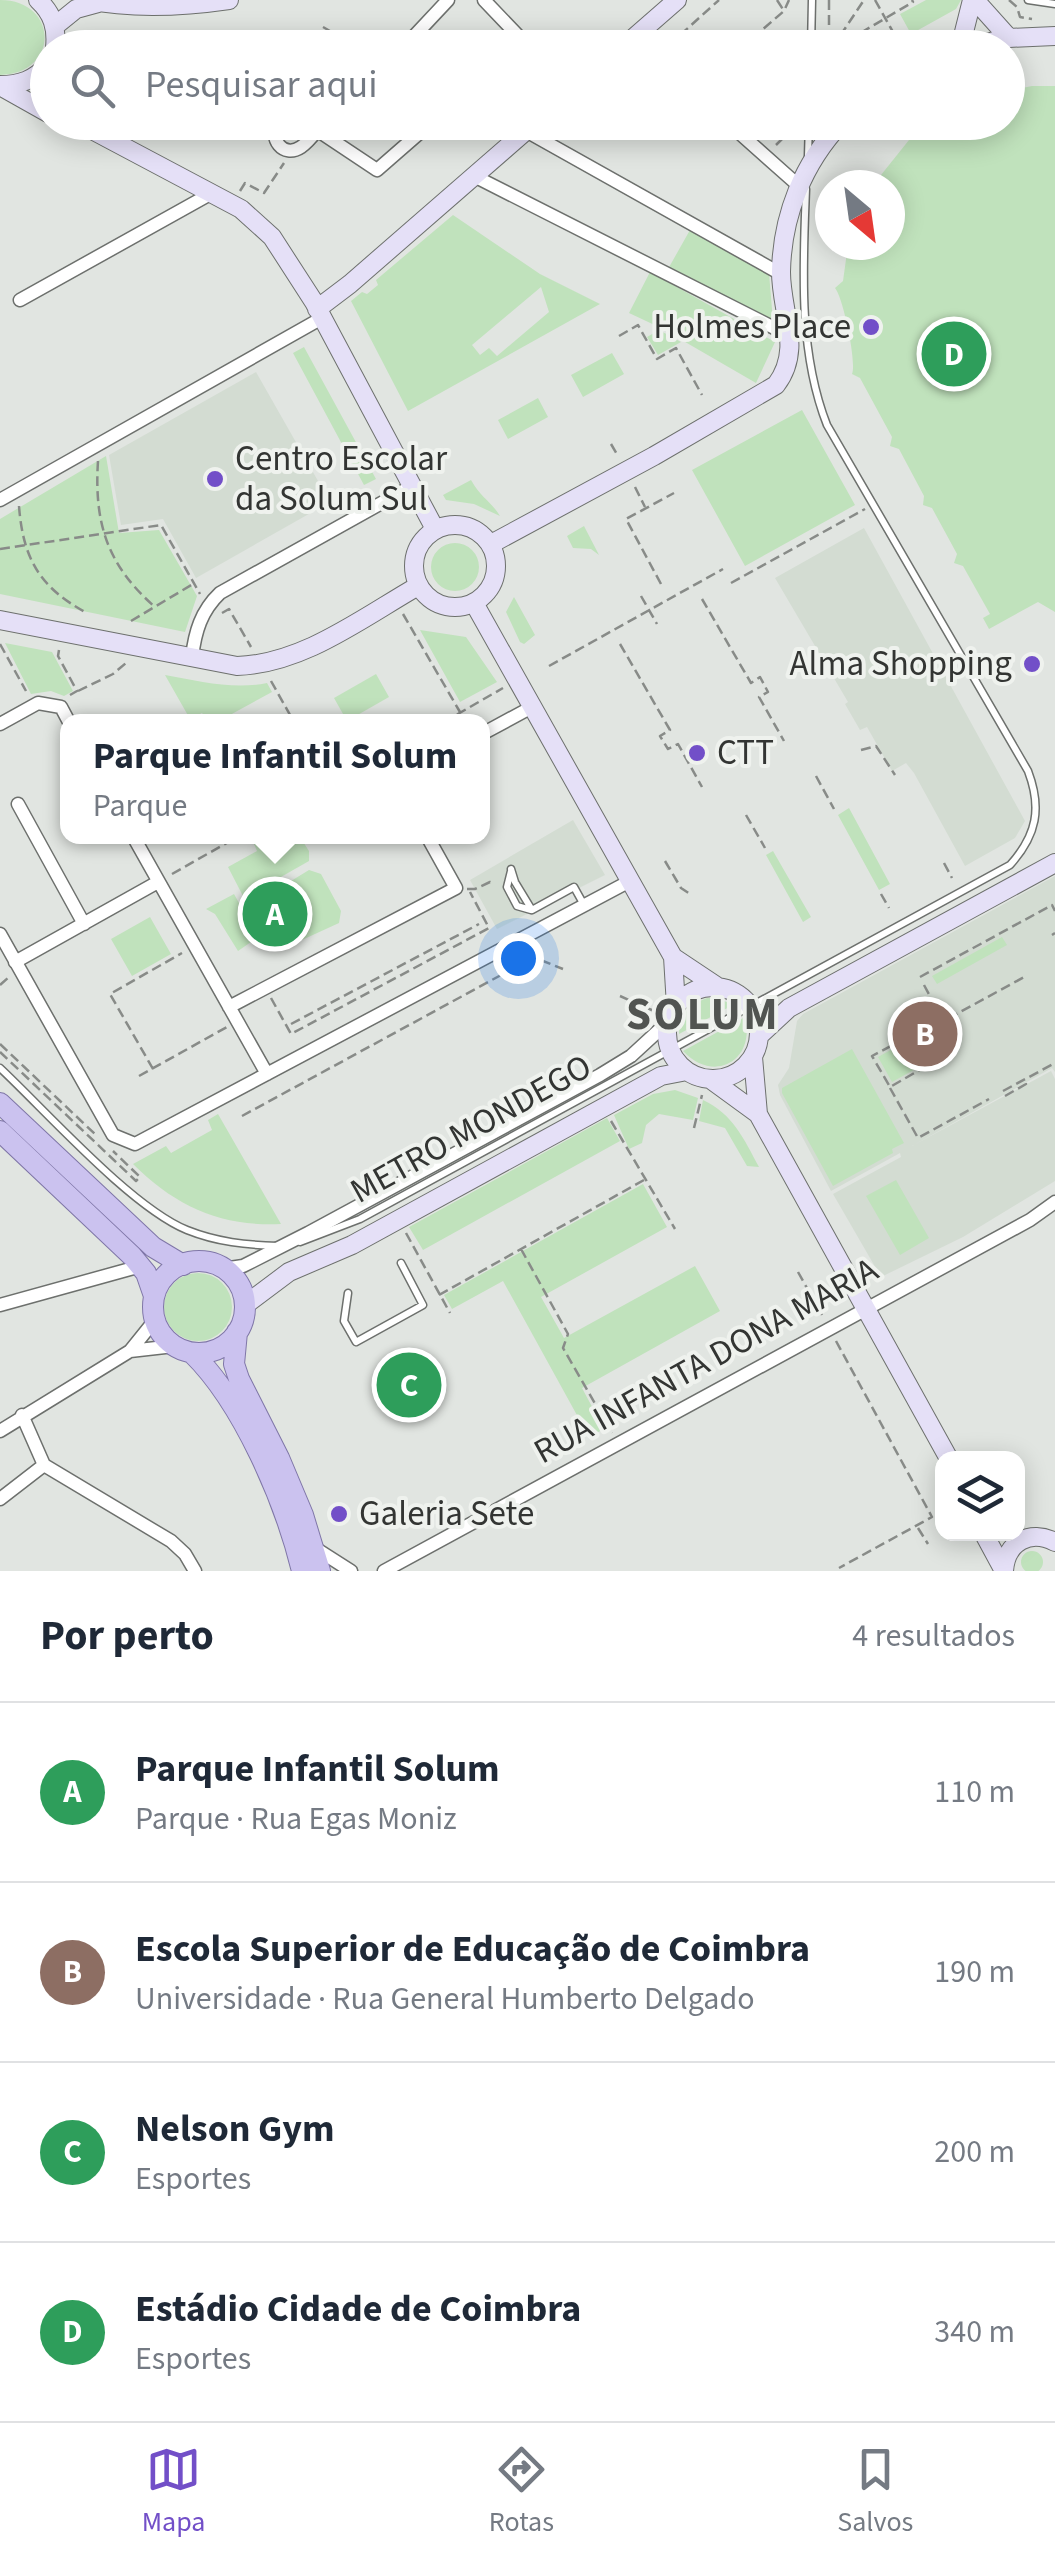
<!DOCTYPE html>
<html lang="pt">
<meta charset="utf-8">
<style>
body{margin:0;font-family:"Source Sans 3",sans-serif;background:#f6f6f7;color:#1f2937}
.controls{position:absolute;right:30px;bottom:30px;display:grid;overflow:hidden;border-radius:20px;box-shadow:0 5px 25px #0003}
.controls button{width:90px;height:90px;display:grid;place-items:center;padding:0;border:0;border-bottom:2px solid #e0e1e3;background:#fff;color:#1f2937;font:50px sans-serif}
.compass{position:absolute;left:815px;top:170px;width:90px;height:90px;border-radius:50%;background:#fff;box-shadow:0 5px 25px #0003;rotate:151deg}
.you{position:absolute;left:518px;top:958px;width:35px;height:35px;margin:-25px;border:8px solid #fff;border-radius:50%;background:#1a73e8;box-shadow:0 0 0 15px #1a73e833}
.badge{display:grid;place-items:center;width:65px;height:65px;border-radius:50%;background:#724fc8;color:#fff;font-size:32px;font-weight:700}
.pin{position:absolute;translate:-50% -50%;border:5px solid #fff;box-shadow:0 2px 10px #0006}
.popup{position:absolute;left:60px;top:714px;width:430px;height:130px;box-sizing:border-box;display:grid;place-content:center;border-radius:20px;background:#fff;filter:drop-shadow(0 2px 8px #0005);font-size:32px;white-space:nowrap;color:#747a83}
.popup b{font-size:38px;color:#1f2937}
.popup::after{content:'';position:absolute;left:50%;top:100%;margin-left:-20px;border:20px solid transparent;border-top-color:#fff}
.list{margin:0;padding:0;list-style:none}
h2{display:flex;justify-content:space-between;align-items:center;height:130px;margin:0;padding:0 40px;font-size:42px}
h2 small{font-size:32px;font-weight:400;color:#747a83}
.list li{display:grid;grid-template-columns:65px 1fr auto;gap:30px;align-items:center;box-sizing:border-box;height:180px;padding:0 40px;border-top:2px solid #e0e1e3}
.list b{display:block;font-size:38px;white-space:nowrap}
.list p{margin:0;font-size:32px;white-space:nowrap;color:#747a83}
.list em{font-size:32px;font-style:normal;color:#747a83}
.icon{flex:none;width:55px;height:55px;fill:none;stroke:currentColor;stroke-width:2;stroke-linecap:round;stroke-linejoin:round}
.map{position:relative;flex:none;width:1055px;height:1571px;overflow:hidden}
.search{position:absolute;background:#fff;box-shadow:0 5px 25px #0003;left:30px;right:30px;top:30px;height:110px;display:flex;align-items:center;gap:25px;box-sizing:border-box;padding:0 35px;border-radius:55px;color:#747a83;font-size:38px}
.sheet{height:850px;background:#fff}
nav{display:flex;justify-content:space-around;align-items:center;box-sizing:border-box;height:140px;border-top:2px solid #e0e1e3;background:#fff;font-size:28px;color:#747a83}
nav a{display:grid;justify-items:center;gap:5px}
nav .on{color:#724fc8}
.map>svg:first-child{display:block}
.built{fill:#d3dcd2}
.green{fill:#c0e2bc;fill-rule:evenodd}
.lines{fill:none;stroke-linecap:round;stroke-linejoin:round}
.lane-casing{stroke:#6d706d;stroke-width:9}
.street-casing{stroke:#6d706d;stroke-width:15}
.secondary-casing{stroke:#6d706d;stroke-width:20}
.primary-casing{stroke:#7f76a7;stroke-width:22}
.path{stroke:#888b88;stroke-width:2.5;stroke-dasharray:10 5;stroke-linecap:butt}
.lane{stroke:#fff;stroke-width:6}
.street{stroke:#fff;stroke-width:12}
.secondary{stroke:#e5e0f7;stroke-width:18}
.primary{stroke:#cbc2ef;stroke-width:20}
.poi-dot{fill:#724fc8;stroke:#eff2ee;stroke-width:4}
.labels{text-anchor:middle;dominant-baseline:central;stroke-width:8;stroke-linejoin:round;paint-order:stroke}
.poi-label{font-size:35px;fill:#333533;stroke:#eff2ee;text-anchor:start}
.street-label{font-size:35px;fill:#333533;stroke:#eff2ee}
.district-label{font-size:45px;font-weight:bold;letter-spacing:2.5px;fill:#515451;stroke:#eff2ee}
</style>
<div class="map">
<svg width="1055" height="1571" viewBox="0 0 1055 1571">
<rect width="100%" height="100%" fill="#e1e5e1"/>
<path class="built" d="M256,372L330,502L196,578L163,519L121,525L109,455Z
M864,528L1025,821L1015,838L965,866L914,773L906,763L892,771L867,727L860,730L845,704L848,702L775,578Z
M573,820L605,875L497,929L470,880Z
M1055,876V1072L1052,1068L912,1146L1051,1071L1055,1079V1181L963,1237L881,1277L833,1194L901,1157L900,1153L831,1191L780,1095L778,1085L789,1068L797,1021L803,1014Z"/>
<path class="green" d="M0,0C59,0 60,74 0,75Z
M926,0H961L956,9L911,34L900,14Z
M876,29L886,47H842L876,30Z
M1032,86H1055V612L1038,602L989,629L983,618L990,614L963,566L954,563L957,554L932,508L923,505L924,496L899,449L890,446L892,437L860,378L852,374C857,363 843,297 835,288L843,281L848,245H890V185H873L909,140V130H922L920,123L1008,122V91Z
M453,215L540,274L600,304L408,411L351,301L362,292L367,294L378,285L376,280ZM541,287L549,312L497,356L489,348L480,355L472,345Z
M690,230L769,273L773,321L668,269Z
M650,272L775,342L756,383L661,328L629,313Z
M659,330L681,342L658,355L647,337Z
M304,347L376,479L364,485L293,353Z
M612,353L624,374L583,397L571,375Z
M538,398L548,417L508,439L498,420Z
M802,410L855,505L745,566L692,470Z
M106,456L119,533L159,530L197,596L185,632L0,594V519Z
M471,480C481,498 491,501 500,516L474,504L446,500L443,495Z
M584,526L599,555L591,549L573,548L567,536Z
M431 567a24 24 0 1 1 48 0a24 24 0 1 1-48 0Z
M514,597L535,635L524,644L520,642L506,612Z
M420,630L466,637L497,682L460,702Z
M5,643L52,652L73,691L64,696L51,691L31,694Z
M376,674L389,697L347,721L334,698Z
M165,675C199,681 233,690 267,683L272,692L219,721H208L202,713L190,719Z
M849,808L890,884L879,890L838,815Z
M267,836L300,837L309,851V861L244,898L228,867L257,851L254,844Z
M773,851L811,917L803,922L766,855Z
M309,870L321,874L341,911L339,923L291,945L269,949L267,943L309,918L291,881Z
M234,894L258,937L238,951L215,914L206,909Z
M279,898L290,919L271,929L260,909Z
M150,917L171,954L132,976L111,939Z
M1002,937L1007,945L937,984L932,976Z
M707,998H718L733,1005L679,1034C679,1015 690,1004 707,998Z
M745,1017C756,1061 714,1084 683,1051Z
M905,1042L919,1067L892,1082L878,1057Z
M852,1049L904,1143L892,1149L893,1153L833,1186L782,1093V1088Z
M675,1090L698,1098L693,1120L659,1114L646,1125L642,1143L629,1149L614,1115L653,1094Z
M703,1100C733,1114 744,1139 759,1167L747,1166L725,1128L699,1121Z
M218,1114L281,1224C221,1227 175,1206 133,1164L166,1146L171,1153L212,1130L208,1120Z
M607,1118L620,1141L423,1250L409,1227Z
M896,1180L929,1238L900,1255L866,1196Z
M643,1184L667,1227L541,1297L564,1338L695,1266L720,1311L582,1388L604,1429L589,1437L503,1281L452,1309L444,1295Z
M164 1307a34 34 0 1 1 68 0a34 34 0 1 1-68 0Z
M1021 1562a11 11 0 1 1 22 0a11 11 0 1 1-22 0Z"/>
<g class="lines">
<g class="lane-casing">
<path id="lane" d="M1028,0L1055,4
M811,48L812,0
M808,156L809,122
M511,869L515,882L532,910L574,887L584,905
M511,871L507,887L517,906L531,910
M0,1068C47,1112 131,1207 187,1230C217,1242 246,1245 278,1246
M300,1242L360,1219L1010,865C1037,835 1042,808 1028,771L827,425C798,351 803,267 806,189
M348,1293L344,1321L356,1342L423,1305L401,1263"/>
</g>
<g class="street-casing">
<path id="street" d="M484,0L524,42L518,48
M403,48L448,0
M278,122C268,138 283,159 301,147C310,141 317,130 324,122
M727,122L799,186
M317,130L377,170L432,122
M526,131L781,274
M474,176L790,336
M20,300L212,193
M0,500L322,318
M192,657C195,632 201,611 220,593L412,486
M0,724L38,703L61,707L69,722
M482,734L532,707
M18,804L84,924
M133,836L267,1074
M0,934L113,1135L135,1144L630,881
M15,962L158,882
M229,1007L456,888L427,836
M223,1269L243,1266L308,1233L600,1075L631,1056L669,1021
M0,1305L141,1266
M130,1351L174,1346
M22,1415L44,1465L171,1541L185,1554L195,1571
M0,1431L130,1351L155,1320
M0,1499L44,1465
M315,1548L351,1571
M384,1571L1030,1220L1055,1202"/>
</g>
<g class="secondary-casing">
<path id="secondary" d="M38,0C53,14 57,28 55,48
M85,0C133,9 181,7 229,0
M975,0L1009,38
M55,26L76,9L98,3
M622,48L677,0
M960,48L972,0
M962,48L1009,38L1055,36
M0,85C21,85 33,80 48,65
M0,86L48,113
M77,122L241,209L272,237L314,302L435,529
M317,309L350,284L536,122
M414 566a41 41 0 1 1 82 0a41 41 0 1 1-82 0Z
M491,544L654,456L776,385C803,350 781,312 781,272C782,216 803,163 842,122
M474,603L673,957L676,1006
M0,620L237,666C303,664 362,618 418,586
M673,957L718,987
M667 1033a46 46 0 1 1 92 0a46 46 0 1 1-92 0Z
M760,1035L789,1008L1055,863
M753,1057L758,1114L949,1459
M710,1079L758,1114
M245,1305L289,1272L352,1245L661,1076L687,1071
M984,1534L1004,1571
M1004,1571C1006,1542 1030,1529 1055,1542"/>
</g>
<g class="primary-casing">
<path id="primary" d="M0,1103L153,1247L183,1265
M0,1131L132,1256L146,1273L154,1296
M153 1307a46 46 0 1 1 92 0a46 46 0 1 1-92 0Z
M237,1332L234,1364L239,1379L279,1458L303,1515L320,1571
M192,1353C243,1403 285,1501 302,1571"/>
</g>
<path class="path" d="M777,0L784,11
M829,0V48
M875,0L902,48
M1009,0L1017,7L1020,17L1032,19
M323,27L344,39L349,48
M674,48L678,37L719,0
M741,48L784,11L789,0
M832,48L864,0
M835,48L913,2L912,0
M755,122L776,141
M769,131L785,122
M776,145L782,139V124
M240,191L245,183L264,193L284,163
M619,336L638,325L657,359L676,348L702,395
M611,444L618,456
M98,461C94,523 107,565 155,607
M635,487L645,507
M19,506C23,559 40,588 87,613
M0,549L161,525L200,594
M731,583L865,509
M661,584L626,519L674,493
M641,596L657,624
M702,599L751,683L760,677L768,692L759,697L784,741
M222,613L229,609L251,647
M403,614L460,712
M131,621L193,584
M0,644L26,691
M620,644L670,730L660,736L668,749L678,744L702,787
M59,650L58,656L77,691L70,695
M549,666L723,569
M271,681L294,722
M78,691L113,674L126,663
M444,722L503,688
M861,750L876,746L895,775
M816,776L834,809
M746,815L765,848
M665,861L681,888L690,894
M944,863L952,878
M172,874L239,836
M467,889H475L490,882L495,884
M881,894L889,908
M1052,935L1055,933
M532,949L538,959L563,969
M920,977L1052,905L1055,911
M0,985L10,976
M924,985L943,1020
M620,996L654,1011
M271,998L291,1034L489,928L470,892
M291,1024L479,924
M906,1038L923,1068L890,1087L872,1056Z
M909,1040L1026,976
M0,1044L97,1136
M0,1052L136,1181L140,1177L113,1151
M153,1069L110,994L182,953
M139,1076L227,1027
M890,1088L918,1138L989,1099
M1003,1091L1055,1063
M1005,1096L1026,1084L1024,1080
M242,1116L536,956
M611,1121L675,1229
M694,1128L702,1095
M406,1233L450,1313
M521,1249L568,1334L563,1348L612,1433
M798,1272L822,1315
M439,1295L644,1180
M836,1341L932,1517L839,1568
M918,1528L928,1544"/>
<use href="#lane" class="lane"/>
<use href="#street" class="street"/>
<use href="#secondary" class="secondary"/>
<use href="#primary" class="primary"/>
</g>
<g class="poi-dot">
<circle cx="871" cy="327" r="10"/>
<circle cx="215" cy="479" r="10"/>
<circle cx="1032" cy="664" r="10"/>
<circle cx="697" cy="753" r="10"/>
<circle cx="339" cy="1514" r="10"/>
</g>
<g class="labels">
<g class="poi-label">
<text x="851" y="327" text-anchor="end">Holmes Place</text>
<text x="235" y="459">Centro Escolar<tspan x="235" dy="40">da Solum Sul</tspan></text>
<text x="1012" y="664" text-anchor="end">Alma Shopping</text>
<text x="717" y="753">CTT</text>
<text x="359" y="1514">Galeria Sete</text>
</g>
<g class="street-label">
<text transform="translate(471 1129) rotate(-29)">METRO MONDEGO</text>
<text transform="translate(706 1361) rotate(-29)">RUA INFANTA DONA MARIA</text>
</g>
<g class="district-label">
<text x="703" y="1015">SOLUM</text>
</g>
</g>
</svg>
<div class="controls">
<button><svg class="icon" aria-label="layers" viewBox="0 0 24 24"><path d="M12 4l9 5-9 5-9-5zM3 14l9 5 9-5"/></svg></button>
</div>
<svg class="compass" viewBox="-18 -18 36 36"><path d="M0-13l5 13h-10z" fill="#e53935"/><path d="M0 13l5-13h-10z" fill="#747a83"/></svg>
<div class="you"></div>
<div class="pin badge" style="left:275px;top:914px;background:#2e9e5b">A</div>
<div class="popup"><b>Parque Infantil Solum</b>Parque</div>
<div class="pin badge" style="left:925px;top:1034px;background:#8d6e63">B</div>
<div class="pin badge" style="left:409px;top:1385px;background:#2e9e5b">C</div>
<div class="pin badge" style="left:954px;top:354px;background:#2e9e5b">D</div>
<div class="search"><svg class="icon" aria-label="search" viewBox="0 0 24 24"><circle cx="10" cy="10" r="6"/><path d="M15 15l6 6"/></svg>Pesquisar aqui</div>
</div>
<section class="sheet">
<h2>Por perto<small>4 resultados</small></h2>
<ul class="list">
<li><span class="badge" style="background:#2e9e5b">A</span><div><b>Parque Infantil Solum</b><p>Parque · Rua Egas Moniz</p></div><em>110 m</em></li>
<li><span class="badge" style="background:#8d6e63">B</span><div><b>Escola Superior de Educação de Coimbra</b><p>Universidade · Rua General Humberto Delgado</p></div><em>190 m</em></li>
<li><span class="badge" style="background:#2e9e5b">C</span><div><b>Nelson Gym</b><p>Esportes</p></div><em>200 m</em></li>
<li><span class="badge" style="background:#2e9e5b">D</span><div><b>Estádio Cidade de Coimbra</b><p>Esportes</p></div><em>340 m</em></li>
</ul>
</section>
<nav>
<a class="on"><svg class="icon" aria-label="map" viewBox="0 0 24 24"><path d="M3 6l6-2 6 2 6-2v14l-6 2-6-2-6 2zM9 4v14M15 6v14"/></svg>Mapa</a>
<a><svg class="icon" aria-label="directions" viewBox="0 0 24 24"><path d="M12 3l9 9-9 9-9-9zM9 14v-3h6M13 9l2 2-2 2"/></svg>Rotas</a>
<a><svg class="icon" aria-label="saved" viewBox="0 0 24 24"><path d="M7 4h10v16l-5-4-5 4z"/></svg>Salvos</a>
</nav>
